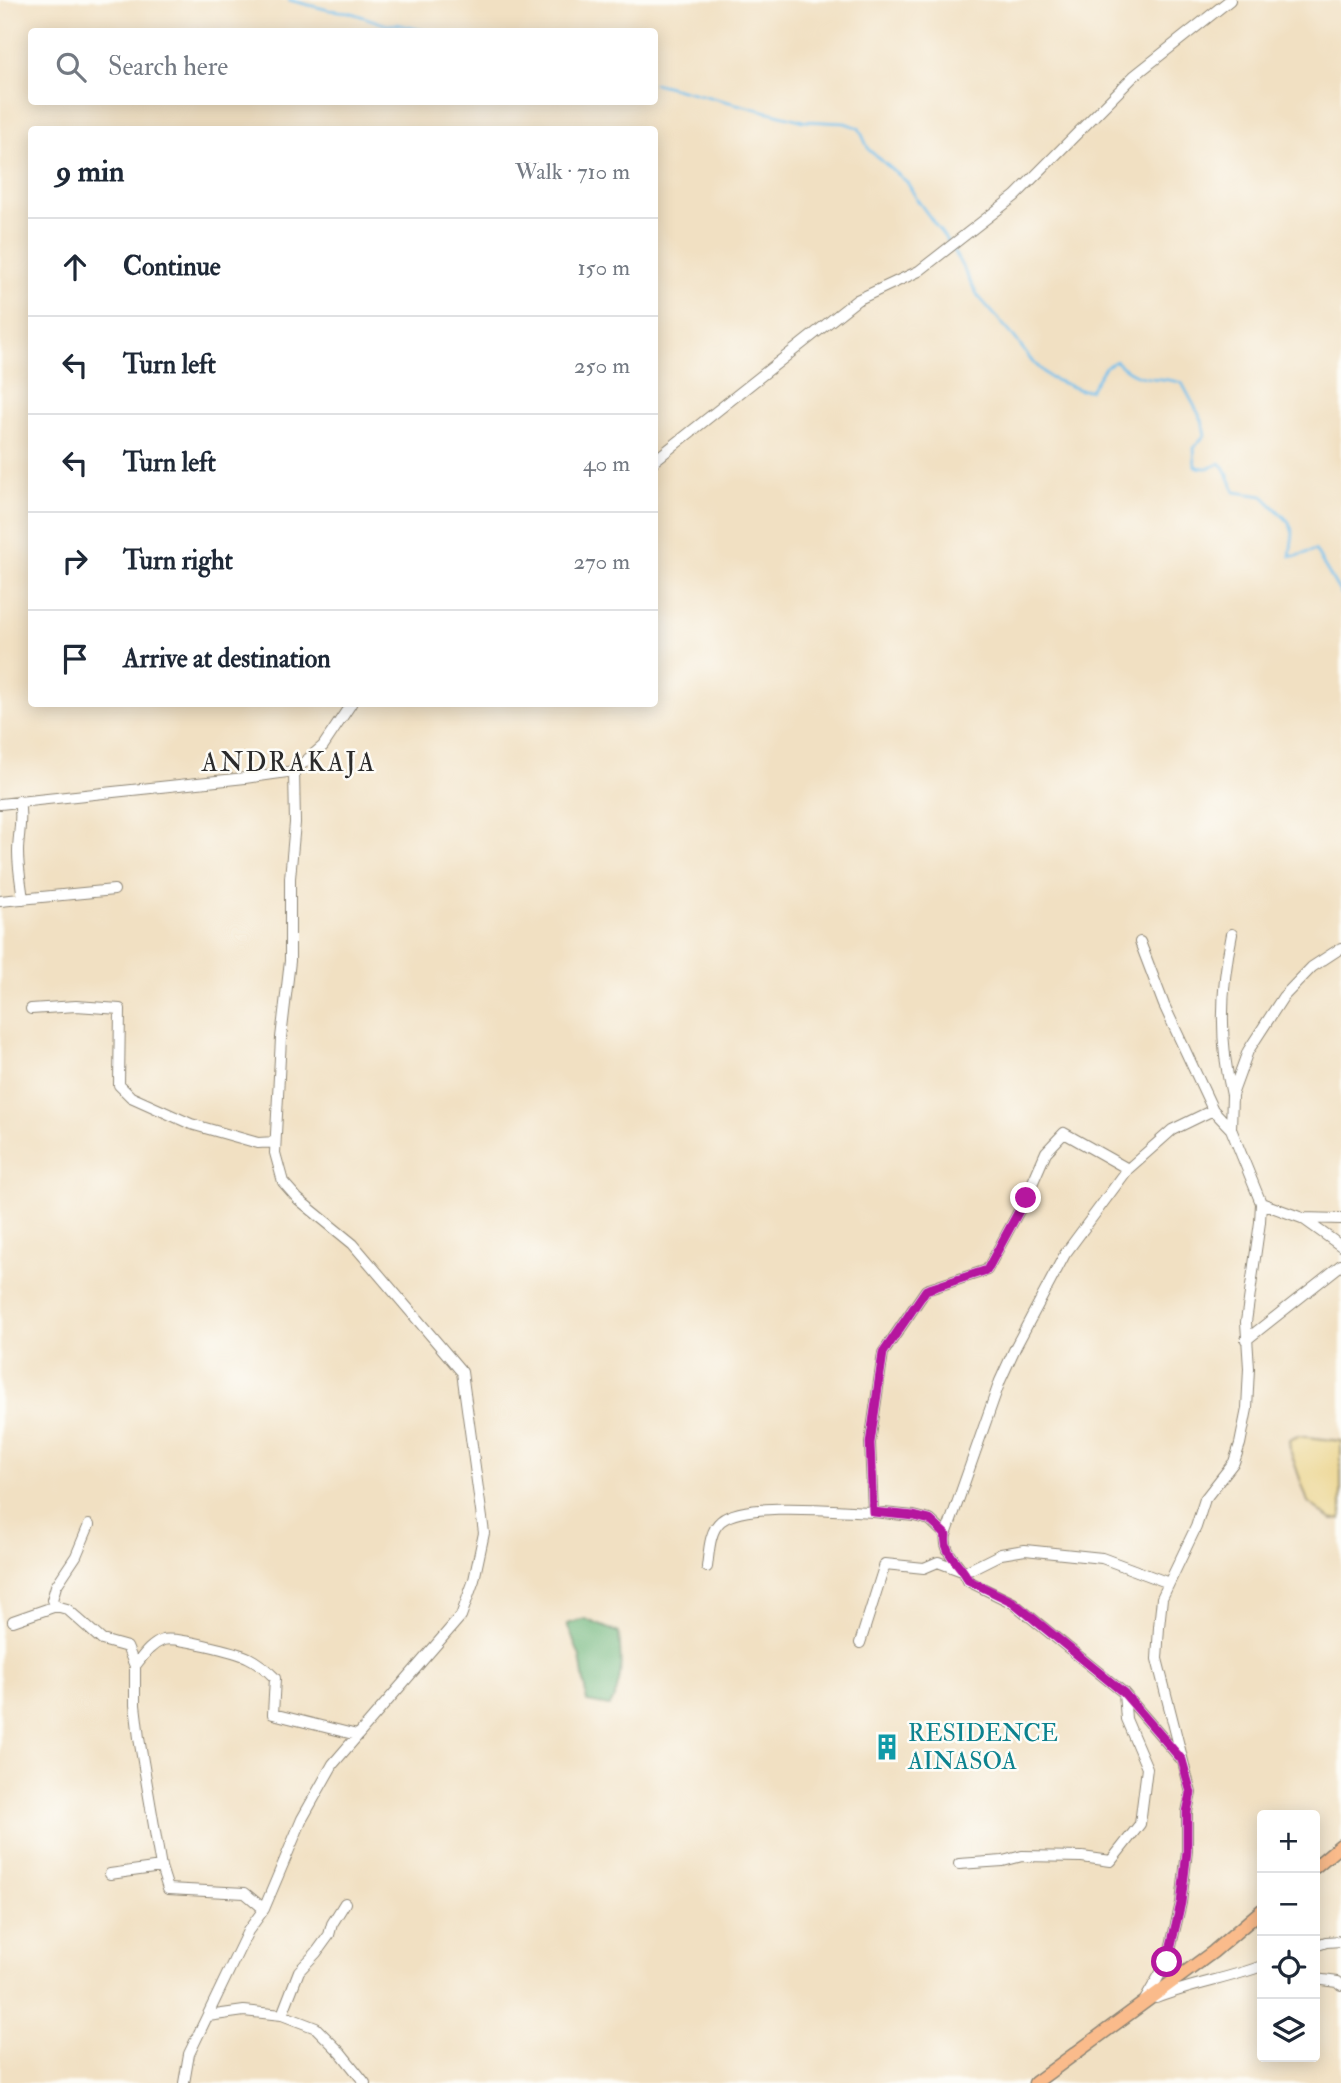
<!DOCTYPE html>
<meta charset="utf-8">
<style>
body{margin:0;font-family:"IM FELL Double Pica",serif;background:#f6f6f7;color:#1f2937}
.controls{position:absolute;right:21px;bottom:21px;display:grid;overflow:hidden;border-radius:7px;box-shadow:0 4px 18px #0003}
.controls button{width:63px;height:63px;display:grid;place-items:center;padding:0;border:0;border-bottom:2px solid #e0e1e3;background:#fff;color:#1f2937;font:35px sans-serif}
.stop{position:absolute;width:21px;height:21px;margin:-16px;border:5px solid #b5179e;border-radius:50%;background:#fff}
.stop.end{background:#b5179e;border-color:#fff;box-shadow:0 2px 7px #0008}
.list{margin:0;padding:0;list-style:none}
h2{display:flex;justify-content:space-between;align-items:center;height:91px;margin:0;padding:0 28px;font-size:30px}
h2 small{font-size:23px;font-weight:400;color:#747a83}
.list li{display:grid;grid-template-columns:46px 1fr auto;gap:21px;align-items:center;box-sizing:border-box;height:98px;padding:0 28px;border-top:2px solid #e0e1e3}
.list b{display:block;font-size:26px;white-space:nowrap}
.list em{font-size:23px;font-style:normal;color:#747a83}
.icon{flex:none;width:38px;height:38px;fill:none;stroke:currentColor;stroke-width:2;stroke-linecap:round;stroke-linejoin:round}
.map{position:relative;flex:none;width:1341px;height:2083px;overflow:hidden}
.search{position:absolute;background:#fff;box-shadow:0 4px 18px #0003;left:28px;top:28px;width:630px;height:77px;display:flex;align-items:center;gap:18px;box-sizing:border-box;padding:0 24px;border-radius:7px;color:#747a83;font-size:26px}
.panel{position:absolute;background:#fff;box-shadow:0 4px 18px #0003;left:28px;top:126px;width:630px;height:581px;border-radius:7px}
.map>svg:first-child{display:block}
.forest{fill:#70b67b;stroke:#4e7053;stroke-width:2}
.sand{fill:#eeda9e;stroke:#8c8264;stroke-width:2}
.lines{fill:none;stroke-linecap:round;stroke-linejoin:round}
.stream{stroke:#74c0ed;stroke-width:2.5}
.minor-casing{stroke:#8e8676;stroke-width:12}
.major-casing{stroke:#8e8676;stroke-width:15}
.minor{stroke:#fff;stroke-width:10}
.major{stroke:#fabb8b;stroke-width:12}
.route{stroke:#b5179e;stroke-width:9}
.labels{text-anchor:middle;dominant-baseline:central;stroke-width:5;stroke-linejoin:round;paint-order:stroke}
.culture-label{font-size:24px;fill:#0d838f;stroke:#fdfcf7;text-anchor:start}
.neighbourhood-label{font-size:26px;letter-spacing:2px;fill:#2b2b2b;stroke:#fdfcf7}
</style>
<div class="map">
<svg width="1341" height="2083" viewBox="0 0 1341 2083">
<rect width="100%" height="100%" fill="#fdfcf7"/>
<filter id="ink" filterUnits="userSpaceOnUse"><feTurbulence type="fractalNoise" baseFrequency=".0143" numOctaves="2"/><feDisplacementMap in="SourceGraphic" scale="14" xChannelSelector="R" yChannelSelector="G"/><feConvolveMatrix kernelMatrix="1 2 1 2 8 2 1 2 1" color-interpolation-filters="sRGB"/></filter>
<filter id="wash" filterUnits="userSpaceOnUse"><feTurbulence type="fractalNoise" baseFrequency=".00686" numOctaves="4" result="noise"/><feDisplacementMap in="SourceGraphic" scale="28" xChannelSelector="R" yChannelSelector="G"/><feGaussianBlur stdDeviation="1.57" result="paint"/><feColorMatrix in="noise" values="0 0 0 0 0 0 0 0 0 0 0 0 0 0 0 0 0 1.4 0 .05"/><feComposite in="paint" operator="in"/></filter>
<g filter="url(#wash)">
<rect width="100%" height="100%" fill="#f1e0c2"/>
<path class="forest" d="M585,1619L619,1633C621,1657 624,1686 609,1706L587,1702L580,1657L567,1624Z"/>
<path class="sand" d="M1298,1436L1341,1441V1519L1332,1520L1308,1502L1290,1450L1289,1440Z"/>
<g class="lines">
<path class="stream" d="M289,0L329,10L349,12L387,25L397,24L431,32
M654,83L804,121L845,123L859,128L869,150L907,182L918,201L948,242
M952,248L978,296L1015,338L1031,360L1050,378L1080,390H1090L1105,367L1116,361C1141,385 1152,374 1182,383L1202,420L1205,435L1194,448L1195,466C1205,470 1211,468 1220,463L1225,468L1235,492L1263,496L1289,522L1293,533L1290,556H1297L1315,550L1341,594"/>
</g>
</g>
<g filter="url(#ink)">
<g class="lines">
<g class="minor-casing">
<path id="minor" d="M654,461L857,300L919,271L1015,196L1134,76L1230,0
M19,801C23,819 18,834 18,852C18,868 21,883 23,899
M0,804L245,778L294,771
M0,901L114,890
M1232,934C1221,986 1219,1042 1232,1095
M1140,942L1164,1005L1213,1110L1231,1129
M31,1009L76,1006L120,1009L119,1085L131,1097L191,1124L258,1143L275,1142
M1128,1169L1064,1133L1046,1152L1026,1198L987,1270L926,1290L883,1353L870,1443L873,1512L914,1516L930,1520L946,1535L1000,1381L1016,1346L1065,1254L1128,1169L1172,1130L1213,1110
M1261,1203L1302,1218L1341,1219
M1302,1218L1341,1246
M1246,1340L1341,1265
M946,1535C942,1554 962,1564 968,1581L1013,1603L1124,1693L1180,1758
M707,1567C709,1553 709,1531 721,1521C745,1501 840,1511 873,1512
M56,1606L52,1600L56,1586L76,1556L89,1525
M13,1621L56,1606L67,1609L102,1640L127,1647L135,1666V1705L139,1738L161,1867L168,1889L245,1893L264,1909
M860,1643L885,1564L924,1568L938,1562L965,1572L1001,1554L1025,1550L1102,1558L1169,1583
M135,1666C143,1656 150,1645 163,1640C174,1636 237,1652 249,1658C259,1663 267,1670 275,1678L273,1714L357,1735
M959,1864L1003,1861L1022,1856L1082,1857L1111,1861L1140,1824L1147,1768L1126,1719L1124,1693
M110,1874L161,1867
M1315,1946L1326,1942L1341,1941
M1315,1979L1338,1982L1341,1985
M1156,1998C1191,1984 1227,1979 1262,1966
M1145,2000L1167,1962L1181,1903L1187,1851V1812L1191,1793L1157,1659L1159,1627L1162,1598L1196,1527L1205,1499L1234,1462L1240,1444L1247,1409L1249,1368L1246,1322L1260,1222L1261,1203L1231,1129L1232,1095L1248,1051L1283,997L1312,967L1341,948
M282,2015L299,1971L316,1953L329,1935L332,1924L345,1903
M208,2016L244,2011L282,2015L316,2028L341,2053L365,2083
M184,2083L189,2054L248,1931L264,1909L302,1819L333,1764L461,1616L474,1580L484,1533L462,1372L353,1244L298,1199L283,1182L275,1153L281,1038L290,961V878L295,823L294,771L323,746L351,704"/>
</g>
<g class="major-casing">
<path id="major" d="M1315,1867L1341,1845
M1035,2083L1213,1952L1262,1910"/>
</g>
<use href="#minor" class="minor"/>
<use href="#major" class="major"/>
</g>
</g>
<g class="lines" filter="url(#ink)">
<path class="route" d="M1026,1198L987,1270L926,1290L883,1353L870,1443L873,1512L914,1516L930,1520L946,1535C942,1554 962,1564 968,1580L1013,1602L1124,1693L1182,1760L1191,1793L1187,1812V1851L1181,1903L1167,1962"/>
</g>
<defs>
<g id="building-bare" transform="scale(2.1)"><path d="M-4-6H4V6H1V3H-1V6H-4ZM-2.5-4.3h1.7v1.8h-1.7ZM.8-4.3h1.7v1.8H.8ZM-2.5-1h1.7V.8h-1.7ZM.8-1h1.7V.8H.8Z" fill="#0f9aa8" stroke="#fdfcf7" stroke-width="2.5" paint-order="stroke"/></g>
</defs>
<g fill-rule="evenodd">
<use href="#building-bare" x="887" y="1747"/>
</g>
<g class="labels">
<g class="culture-label">
<text x="908" y="1733">RESIDENCE<tspan x="908" dy="28">AINASOA</tspan></text>
</g>
<g class="neighbourhood-label">
<text x="289" y="763">ANDRAKAJA</text>
</g>
</g>
</svg>
<div class="controls">
<button>+</button>
<button>−</button>
<button><svg class="icon" aria-label="locate" viewBox="0 0 24 24"><circle cx="12" cy="12" r="6"/><path d="M12 2v4M12 18v4M2 12h4M18 12h4"/></svg></button>
<button><svg class="icon" aria-label="layers" viewBox="0 0 24 24"><path d="M12 4l9 5-9 5-9-5zM3 14l9 5 9-5"/></svg></button>
</div>
<div class="stop" style="left:1167px;top:1962px"></div>
<div class="stop end" style="left:1026px;top:1198px"></div>
<div class="search"><svg class="icon" aria-label="search" viewBox="0 0 24 24"><circle cx="10" cy="10" r="6"/><path d="M15 15l6 6"/></svg>Search here</div>
<section class="panel">
<h2>9 min<small>Walk · 710 m</small></h2>
<ul class="list">
<li><svg class="icon" aria-label="ahead" viewBox="0 0 24 24"><path d="M12 20V5M6 11l6-6 6 6"/></svg><div><b>Continue</b></div><em>150 m</em></li>
<li><svg class="icon" aria-label="left" viewBox="0 0 24 24"><path d="M17 20v-9H6M10 6l-5 5 5 5"/></svg><div><b>Turn left</b></div><em>250 m</em></li>
<li><svg class="icon" aria-label="left" viewBox="0 0 24 24"><path d="M17 20v-9H6M10 6l-5 5 5 5"/></svg><div><b>Turn left</b></div><em>40 m</em></li>
<li><svg class="icon" aria-label="right" viewBox="0 0 24 24"><path d="M7 20v-9h11M14 6l5 5-5 5"/></svg><div><b>Turn right</b></div><em>270 m</em></li>
<li><svg class="icon" aria-label="arrive" viewBox="0 0 24 24"><path d="M6 21V4h12l-3 4 3 4H6"/></svg><div><b>Arrive at destination</b></div></li>
</ul>
</section>
</div>
